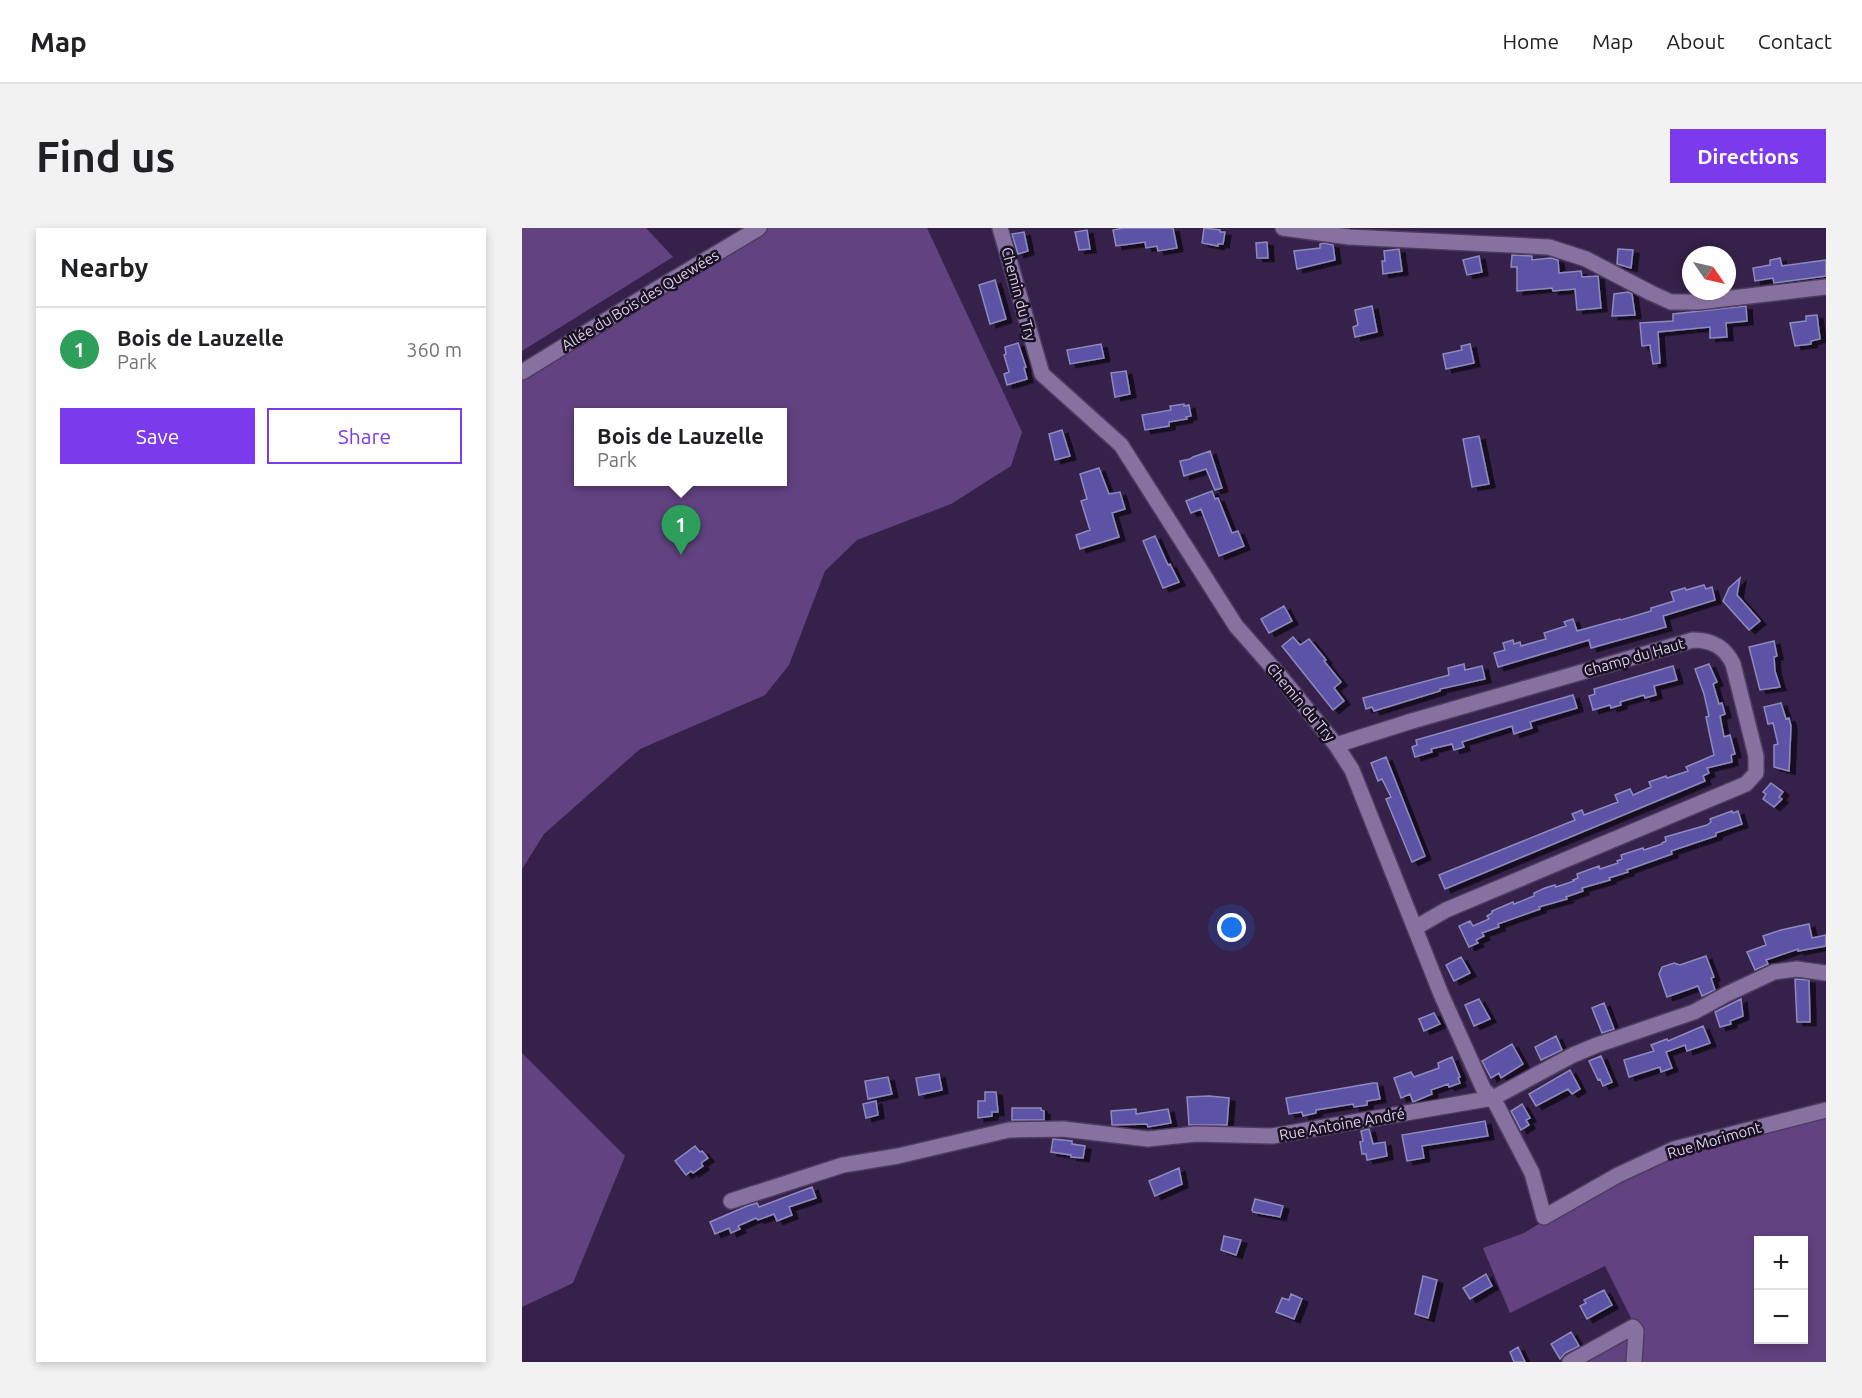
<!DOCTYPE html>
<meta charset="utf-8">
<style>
body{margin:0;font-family:Ubuntu,sans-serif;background:#f2f2f2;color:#202124}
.controls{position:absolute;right:18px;bottom:18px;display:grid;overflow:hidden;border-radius:0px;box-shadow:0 3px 9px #0003}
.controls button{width:54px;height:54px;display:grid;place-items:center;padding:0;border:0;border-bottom:2px solid #e0e0e0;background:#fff;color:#202124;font:30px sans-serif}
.compass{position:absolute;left:1160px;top:18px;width:54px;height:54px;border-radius:50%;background:#fff;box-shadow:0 3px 9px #0003;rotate:124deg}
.you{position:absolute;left:710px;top:700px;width:21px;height:21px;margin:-15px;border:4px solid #fff;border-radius:50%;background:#1a73e8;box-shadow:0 0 0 9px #1a73e833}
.badge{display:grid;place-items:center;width:39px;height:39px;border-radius:50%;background:#7c3aed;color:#fff;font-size:20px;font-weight:700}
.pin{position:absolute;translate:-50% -50px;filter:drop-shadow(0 2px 3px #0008)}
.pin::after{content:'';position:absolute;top:32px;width:21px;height:18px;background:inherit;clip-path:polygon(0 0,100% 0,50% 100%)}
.popup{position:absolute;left:52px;top:180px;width:213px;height:78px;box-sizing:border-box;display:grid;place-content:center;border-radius:0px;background:#fff;filter:drop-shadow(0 2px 4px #0005);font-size:20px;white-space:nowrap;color:#757577}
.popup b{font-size:22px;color:#202124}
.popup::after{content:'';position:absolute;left:50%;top:100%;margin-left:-12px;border:12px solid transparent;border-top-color:#fff}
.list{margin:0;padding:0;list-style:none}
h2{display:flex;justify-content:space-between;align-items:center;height:78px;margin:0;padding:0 24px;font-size:26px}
h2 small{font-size:20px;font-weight:400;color:#757577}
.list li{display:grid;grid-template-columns:39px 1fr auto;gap:18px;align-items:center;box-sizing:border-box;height:84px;padding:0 24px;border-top:2px solid #e0e0e0}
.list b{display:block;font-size:22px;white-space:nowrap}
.list p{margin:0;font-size:20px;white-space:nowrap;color:#757577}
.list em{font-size:20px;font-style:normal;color:#757577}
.actions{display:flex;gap:12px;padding:18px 24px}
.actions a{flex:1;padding:14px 0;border:2px solid #7c3aed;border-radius:0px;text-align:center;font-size:21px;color:#7c3aed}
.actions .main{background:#7c3aed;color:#fff}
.map{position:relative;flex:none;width:1304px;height:1134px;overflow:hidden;border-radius:0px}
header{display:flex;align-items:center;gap:36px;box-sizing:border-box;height:84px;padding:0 30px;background:#fff;border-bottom:2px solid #e0e0e0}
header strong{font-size:28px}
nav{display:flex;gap:33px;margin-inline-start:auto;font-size:21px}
.intro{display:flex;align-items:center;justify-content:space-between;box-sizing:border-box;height:144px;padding:0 36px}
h1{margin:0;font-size:42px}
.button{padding:15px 27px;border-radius:0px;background:#7c3aed;color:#fff;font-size:21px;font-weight:700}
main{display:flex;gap:36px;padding:0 36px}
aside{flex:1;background:#fff;border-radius:0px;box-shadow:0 3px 9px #0003}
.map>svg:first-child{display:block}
.green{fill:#624281;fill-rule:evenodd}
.building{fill:#5c52a6;stroke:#8d8bbe;stroke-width:1.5;filter:url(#shadow)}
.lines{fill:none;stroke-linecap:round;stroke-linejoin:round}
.minor-casing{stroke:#4e3c5f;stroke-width:18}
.minor{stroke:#8771a0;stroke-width:15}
.labels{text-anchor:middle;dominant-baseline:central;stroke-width:5;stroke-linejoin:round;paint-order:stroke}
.street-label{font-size:15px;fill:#dbcfe9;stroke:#191022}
</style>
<header>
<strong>Map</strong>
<nav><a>Home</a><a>Map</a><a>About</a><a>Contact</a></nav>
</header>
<div class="intro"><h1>Find us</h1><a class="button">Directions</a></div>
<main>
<aside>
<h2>Nearby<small></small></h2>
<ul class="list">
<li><span class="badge" style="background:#2e9e5b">1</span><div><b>Bois de Lauzelle</b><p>Park</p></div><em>360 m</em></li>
</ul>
<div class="actions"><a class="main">Save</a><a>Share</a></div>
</aside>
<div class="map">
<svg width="1304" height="1134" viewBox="0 0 1304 1134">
<defs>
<filter id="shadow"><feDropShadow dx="6" dy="3.5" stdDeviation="0" flood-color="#0009"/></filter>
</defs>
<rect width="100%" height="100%" fill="#36214a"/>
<path class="green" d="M0,0H124L151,29L0,123Z
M241,0H405L500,204L489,238L429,276L335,312L303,343L267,437L243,467L118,521L22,606L0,641V144ZM57,184H261V254H57Z
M0,825L103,928L51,1055L0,1079Z
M1304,888V1134H1054L1114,1100L1083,1038L988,1085L961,1020L1002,1005L1033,986L1133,933ZM1236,1012H1282V1112H1236Z"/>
<path class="building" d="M601,0H651L655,20L636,23L635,18L624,20L623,14L594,18L591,2Z
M682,0L698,2V4H703L701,16H696V18L680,15Z
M565,2L568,21L557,22L553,4Z
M502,4L506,23L496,26L490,6Z
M745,14L746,30H735L734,15Z
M802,15L811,17L813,32L775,41L772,23L798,20V16Z
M877,21L880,43L861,46L860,33H863L862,23Z
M1096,21L1111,22L1109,40L1095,36Z
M990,27L1010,28V32L1029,30L1036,32L1037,45L1059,43L1060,49L1076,48L1079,80L1055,82L1053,61L1031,63L1030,60L995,63V39H989Z
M957,28L960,44L945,47L941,32Z
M1258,30L1260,38L1304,32V48L1252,55L1251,50L1233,53L1231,40L1248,37V32Z
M473,52L484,91L468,96L457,57Z
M1106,64L1110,66L1113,87L1090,88L1092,66Z
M850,78L855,104L833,109L831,99L836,97L833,82Z
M1224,78L1225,93L1204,95L1205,109L1188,110V99L1136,104L1138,135L1131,136L1128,117L1120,118L1118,95L1151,93V86Z
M1295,87L1298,111L1289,113V116L1273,118L1268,95L1284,93V88Z
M496,115L504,139L502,140L505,151L485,157L482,146L487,144L482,127L484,126L483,119Z
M579,116L582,130L548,136L545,122Z
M948,116L952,135L924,141L921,126L940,122L939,118Z
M604,143L608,166L593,169L589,145Z
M662,176V178L667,177L669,188L664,189L665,191L647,194V198L623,202L620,187L649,182L648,178Z
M540,202L548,228L533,232L527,206Z
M957,208L967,256L950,259L941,211Z
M688,223L700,260L693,262L684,241L662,248L658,233L668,231L671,229Z
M577,240L587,266L598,264L603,281L590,285L597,309L558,321L554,307L568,302L559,273L565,271L558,246Z
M690,263L693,271L696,270L710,305L716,303L722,318L697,328L679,281L669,285L664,273Z
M633,308L646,337L648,336L657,354L641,360L621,313Z
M1218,350L1215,367L1238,393L1227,402L1201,373L1207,360Z
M1182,357L1184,361L1190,359L1193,372L1141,388L1144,399L1069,420L1067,412L976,439L972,425L983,422L981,415L991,412L992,416L998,414L999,418L1013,414L1024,411L1022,405L1044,398L1042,394L1051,391L1055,403L1098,391L1099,392L1129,383V380L1152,373L1149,364L1163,360L1164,362Z
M762,378L770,393L747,405L739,391Z
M771,409L778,417L787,411L804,432L802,433L819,454L812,460L822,473L811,482L760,418Z
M1252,413L1255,428L1252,429L1253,443L1258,459L1238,462L1227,419Z
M942,436L943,442L960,438L963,451L918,461V463L852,483L850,479L844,481L841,470L927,447L926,440Z
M1187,436L1195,454L1191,456L1197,476L1200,475L1203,486L1198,488L1202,509L1208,507L1213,526L1209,527L1210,534L1185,540L1187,545L1181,548L1183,553L923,661L917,647L1053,592L1050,586L1060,582L1062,587L1096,574L1093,567L1108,561L1111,567L1129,559L1127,554L1144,548L1145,550L1166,543L1164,539L1192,527L1184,489L1187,488L1182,466L1173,441Z
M1151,438L1155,452L1132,458L1134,467L1123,470L1122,467L1098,474L1099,477L1089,480L1088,477L1071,482L1067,468L1073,466L1072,461Z
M1051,467L1055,480L1008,494L1010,500L992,506L990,498L940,514L942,519L932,522L930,516L909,521L910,524L893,529L890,519L895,517L894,512Z
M1259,475L1264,491L1267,490L1269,498L1267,543L1252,539V517L1256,516L1251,495L1246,496L1242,479Z
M864,529L903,628L890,634L864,571L869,569L860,551L856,553L849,535Z
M1249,555L1261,564L1257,569L1260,571L1252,579L1241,571L1244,566L1241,564Z
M1210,583L1211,585L1216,583L1220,596L1194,605V608L1149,623L1150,626L1105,642L1106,644L1087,650L1088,652L1060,660L1061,663L1044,669L1045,671L1017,679L1018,681L976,696L977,699L960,705L962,708L954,712L956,715L947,719L937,698L948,693L951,698L967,691L965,688L970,685V683L991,674L992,676L1012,668V665L1023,660L1033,657L1034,659L1052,653L1051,652L1056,650L1055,646L1077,638L1078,641L1096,635L1095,633L1100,631L1099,627L1121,620L1122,622L1140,616V615L1144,613L1143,609L1185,597L1189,594L1188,591Z
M1287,696L1290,710L1304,707V718L1276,723V721L1244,732L1246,736L1233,742L1225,724L1244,717L1241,708L1259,702Z
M1184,728L1192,749L1189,750L1193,762L1180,768L1176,758L1145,769L1137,746L1140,739L1152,735L1158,737Z
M939,729L948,745L932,753L924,737Z
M1273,751L1287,752L1288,794H1275Z
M957,771L968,791L952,798L943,777Z
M1219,771L1221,788L1208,793L1209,796L1198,799L1193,784Z
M1082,775L1092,801L1080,805L1070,780Z
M912,785L918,796L902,803L897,791Z
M1181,798L1188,815L1165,823L1163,817L1144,824L1150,840L1139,844L1138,839L1107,849L1102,832L1132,823L1129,817L1145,811L1146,813Z
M1034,808L1040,822L1019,832L1013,819Z
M990,816L1001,836L979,850L977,845L969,850L960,833Z
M1079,828L1090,854L1081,858L1078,851L1076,852L1067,833Z
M930,829L938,849L936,850L938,855L927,859L926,856L909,862L910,866L891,874L888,866L879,870L872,850L889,844L892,849L917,840L916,835Z
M1048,842L1058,861L1050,866L1046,861L1014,878L1007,866Z
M417,846L420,862L397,867L394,850Z
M366,849L370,866L346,871L343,853Z
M851,855H855L858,871L845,873V877L832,879L831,876L794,882V885L781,888L780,884L767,886L764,870Z
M463,864H474L476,884H470V888L456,890V873H463Z
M687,868L707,870L705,897H667L665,869Z
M354,873L356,887L344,890L341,876Z
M1000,876L1008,890L1004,892L1007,897L999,902L989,883Z
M490,880H519V882L522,883V892H490Z
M614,881V886L646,881L649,895L626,899L625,896L590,897L589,883Z
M963,893L966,908L900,918L902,930L885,933L880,907Z
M847,901L851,916L863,914L865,928L845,932L844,926H840L838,914L841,913L839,903Z
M531,911L550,913V916L563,918L561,930L549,929V927L529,924Z
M173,918L178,924L180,923L186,930L179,935L181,938L171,945L169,943L164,947L153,933Z
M657,940L660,956L633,968L627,953Z
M290,959L294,970L267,979L270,987L255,993L252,986L236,992L234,990L216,998L218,1001L209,1005L207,1000L193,1006L188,994L225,978L235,975L237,979Z
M733,971L761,978L758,989L731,984L730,982Z
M702,1008L719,1012L714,1027L699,1022Z
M964,1046L970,1058L948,1071L941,1060Z
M901,1048L915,1052L906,1090L893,1086Z
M1082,1062L1090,1077L1065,1091L1058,1078L1064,1075L1062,1072Z
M769,1066L780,1071L772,1091L754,1084L760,1070L767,1072Z
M1049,1104L1057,1118L1043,1125L1038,1131L1029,1116Z
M996,1119L1003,1134H992L988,1124Z"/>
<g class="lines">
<g class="minor-casing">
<path id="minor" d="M478,0L520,146L599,217L714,398L758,448L814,517L830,542L919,766L962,862L971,870L1010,945L1022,989L1096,947L1152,921L1304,882
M761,0L827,9L1027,19L1064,31L1129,65L1149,74H1176L1304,59
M0,144L135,61L237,0
M814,517L890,493L1171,412C1190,412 1203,419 1211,436L1234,528V545L1224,556L924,682L893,700
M209,973L321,937L376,928L487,902L541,901L626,911L674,906L750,908L971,870L1051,827L1075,817L1172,784L1205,766L1252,744L1275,741L1304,745
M1048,1134L1111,1099L1114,1103L1112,1134"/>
</g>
<use href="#minor" class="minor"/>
</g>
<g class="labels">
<g class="street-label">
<text transform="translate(497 66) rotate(75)">Chemin du Try</text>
<text transform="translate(118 72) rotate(-31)">Allée du Bois des Quewées</text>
<text transform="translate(1112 429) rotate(-16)">Champ du Haut</text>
<text transform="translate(779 474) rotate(50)">Chemin du Try</text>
<text transform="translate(820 896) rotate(-10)">Rue Antoine André</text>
<text transform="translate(1192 912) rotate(-16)">Rue Morimont</text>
</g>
</g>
</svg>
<div class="controls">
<button>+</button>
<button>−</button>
</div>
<svg class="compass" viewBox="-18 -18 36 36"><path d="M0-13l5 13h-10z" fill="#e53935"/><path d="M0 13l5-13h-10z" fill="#757577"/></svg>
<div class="you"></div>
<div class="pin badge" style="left:159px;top:327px;background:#2e9e5b">1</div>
<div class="popup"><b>Bois de Lauzelle</b>Park</div>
</div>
</main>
